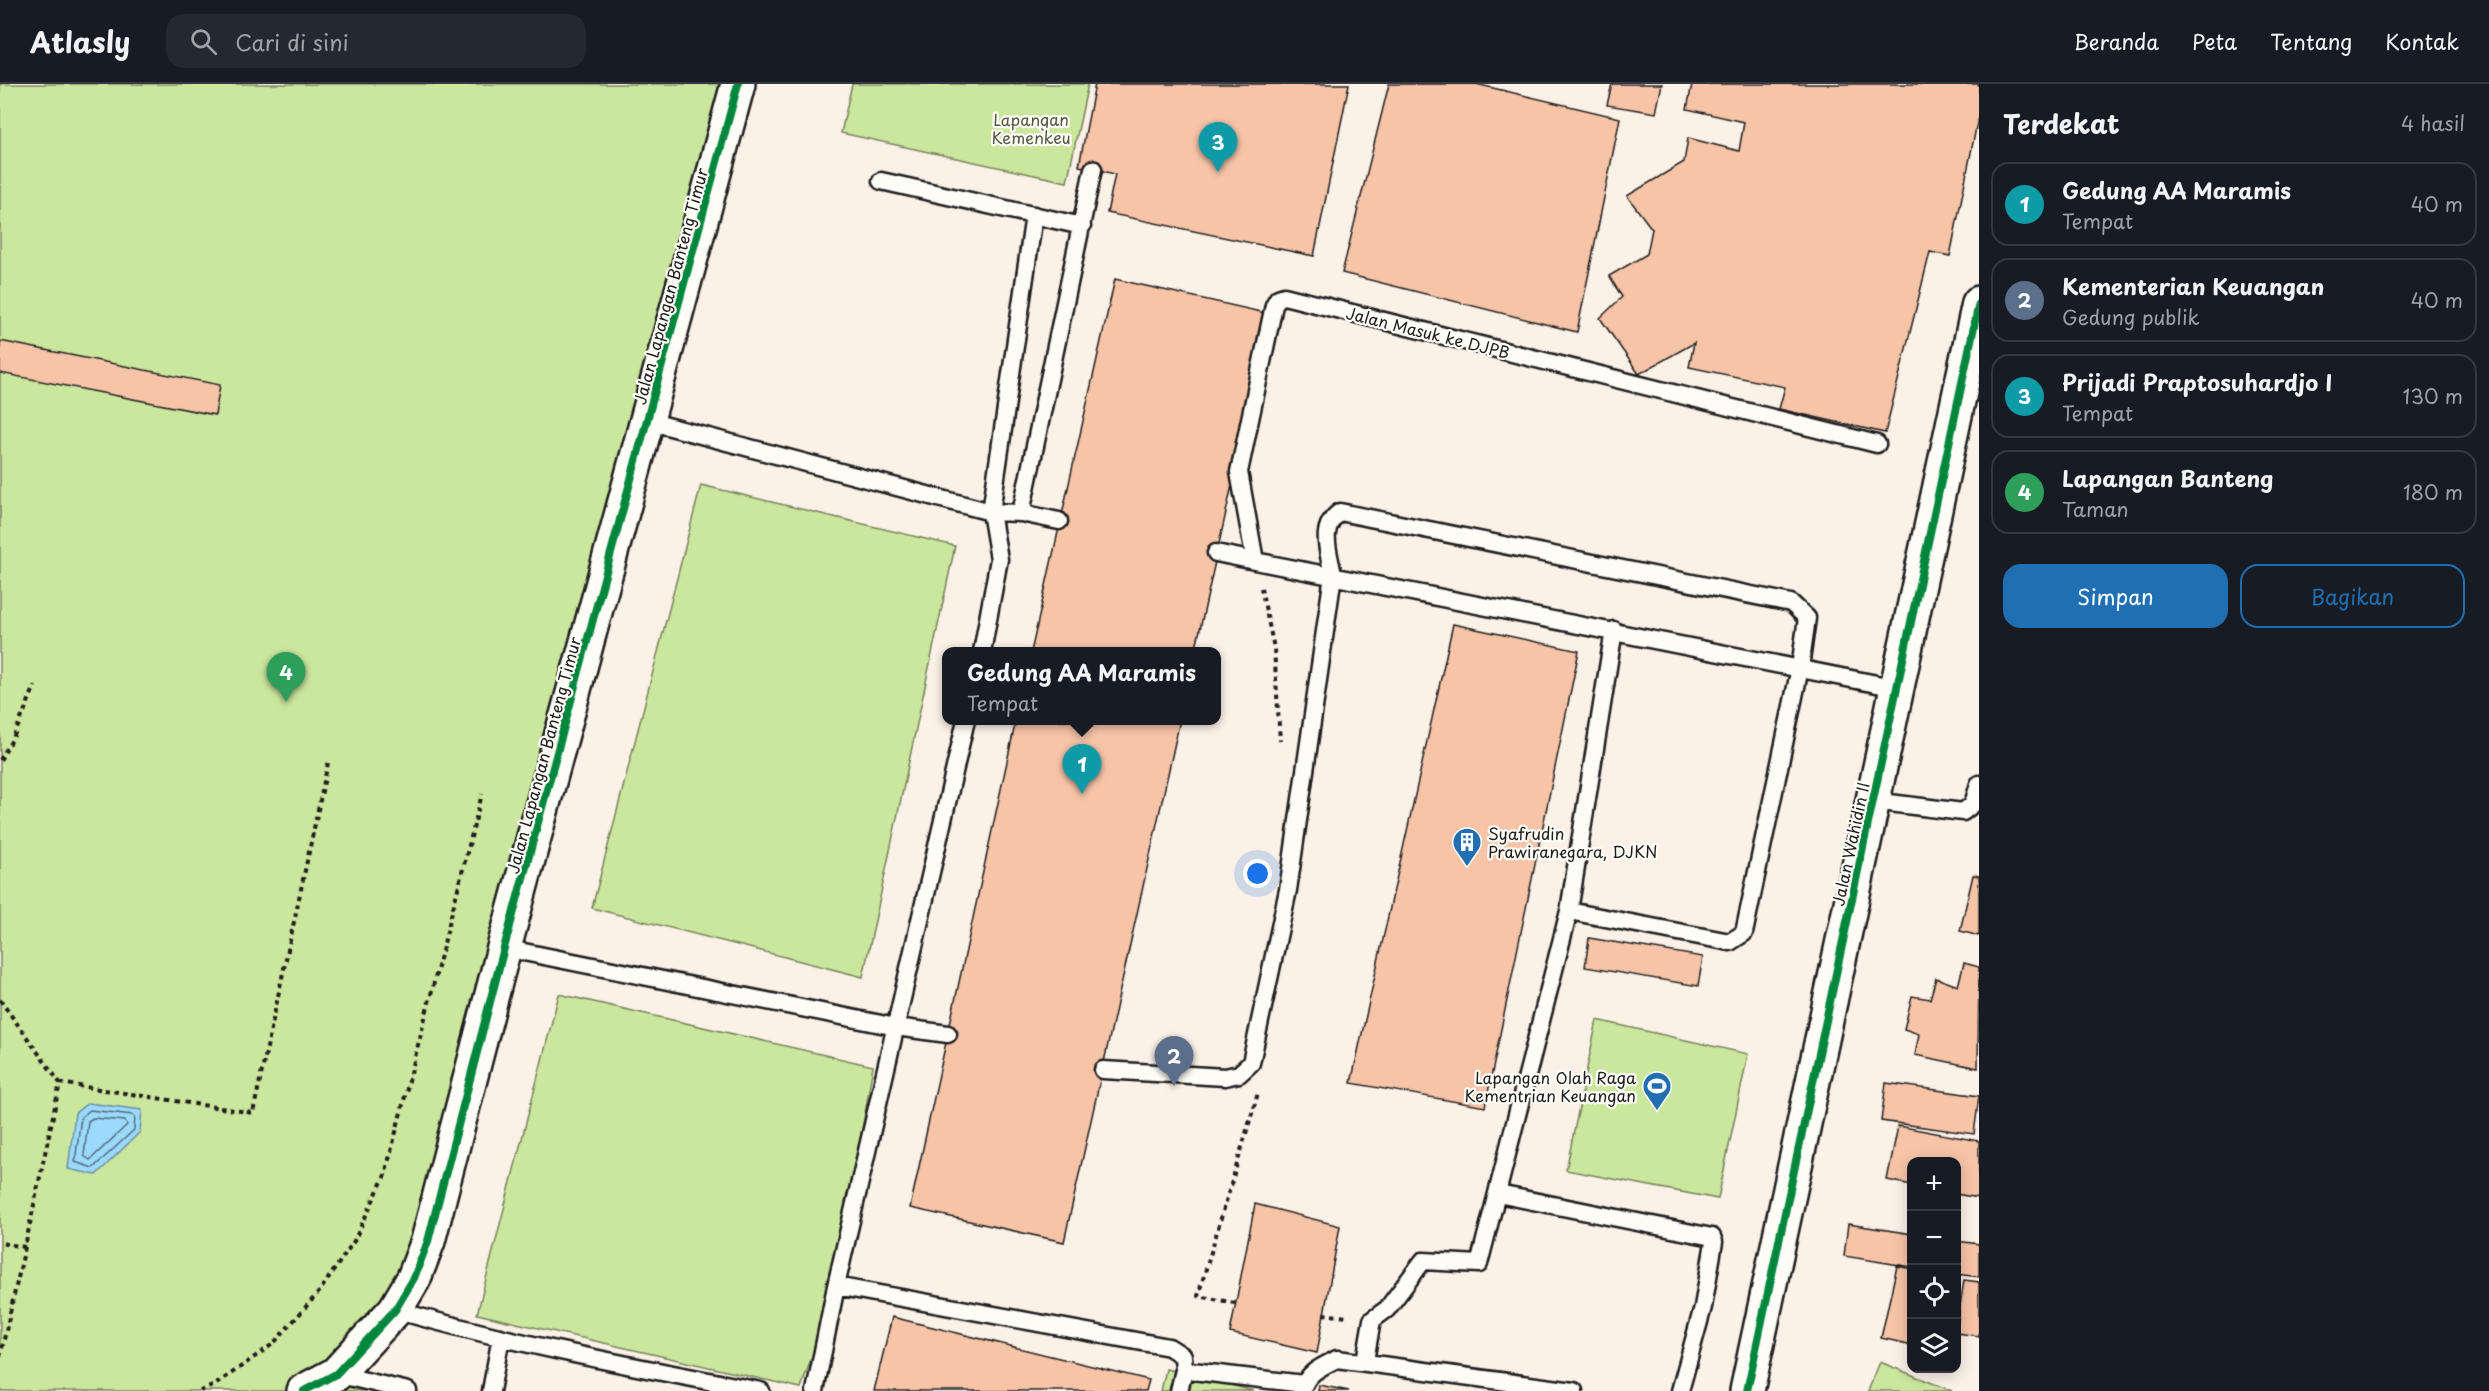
<!DOCTYPE html>
<html lang="id">
<meta charset="utf-8">
<style>
body{margin:0;font-family:"Playpen Sans",sans-serif;background:#242831;color:#f1f3f6}
.controls{position:absolute;right:18px;bottom:18px;display:grid;overflow:hidden;border-radius:12px;box-shadow:0 3px 15px #0003}
.controls button{width:54px;height:54px;display:grid;place-items:center;padding:0;border:0;border-bottom:2px solid #363941;background:#171b24;color:#f1f3f6;font:30px sans-serif}
.you{position:absolute;left:1258px;top:790px;width:21px;height:21px;margin:-15px;border:4px solid #fff;border-radius:50%;background:#1a73e8;box-shadow:0 0 0 9px #1a73e833}
.badge{display:grid;place-items:center;width:39px;height:39px;border-radius:50%;background:#1f6fb2;color:#fff;font-size:20px;font-weight:700}
.pin{position:absolute;translate:-50% -50px;filter:drop-shadow(0 2px 3px #0008)}
.pin::after{content:'';position:absolute;top:32px;width:21px;height:18px;background:inherit;clip-path:polygon(0 0,100% 0,50% 100%)}
.popup{position:absolute;left:942px;top:563px;width:279px;height:78px;box-sizing:border-box;display:grid;place-content:center;border-radius:12px;background:#171b24;filter:drop-shadow(0 2px 4px #0005);font-size:20px;white-space:nowrap;color:#9ea1a6}
.popup b{font-size:22px;color:#f1f3f6}
.popup::after{content:'';position:absolute;left:50%;top:100%;margin-left:-12px;border:12px solid transparent;border-top-color:#171b24}
.list{margin:0;padding:0;list-style:none}
h2{display:flex;justify-content:space-between;align-items:center;height:78px;margin:0;padding:0 24px;font-size:26px}
h2 small{font-size:20px;font-weight:400;color:#9ea1a6}
.list li{display:grid;grid-template-columns:39px 1fr auto;gap:18px;align-items:center;box-sizing:border-box;height:84px;margin:0 12px 12px;padding:0 12px;border:2px solid #363941;border-radius:18px}
.list b{display:block;font-size:22px;white-space:nowrap}
.list p{margin:0;font-size:20px;white-space:nowrap;color:#9ea1a6}
.list em{font-size:20px;font-style:normal;color:#9ea1a6}
.actions{display:flex;gap:12px;padding:18px 24px}
.actions a{flex:1;padding:14px 0;border:2px solid #1f6fb2;border-radius:18px;text-align:center;font-size:21px;color:#1f6fb2}
.actions .main{background:#1f6fb2;color:#fff}
.icon{flex:none;width:33px;height:33px;fill:none;stroke:currentColor;stroke-width:2;stroke-linecap:round;stroke-linejoin:round}
.map{position:relative;flex:none;width:1979px;height:1307px;overflow:hidden}
header{display:flex;align-items:center;gap:36px;box-sizing:border-box;height:84px;padding:0 30px;background:#171b24;border-bottom:2px solid #363941}
header strong{font-size:28px}
nav{display:flex;gap:33px;margin-inline-start:auto;font-size:21px}
.search{width:420px;height:54px;background:#242831;display:flex;align-items:center;gap:15px;box-sizing:border-box;padding:0 21px;border-radius:18px;color:#9ea1a6;font-size:22px}
main{display:flex}
aside{flex:1;background:#171b24}
.map>svg:first-child{display:block}
.green{fill:#cbe69d;stroke:#74815c;stroke-width:1.5}
.water{fill:#9bdafd;stroke:#688ea3;stroke-width:1.5}
.lines{fill:none;stroke-linecap:round;stroke-linejoin:round}
.shore{stroke:#4f6876;stroke-width:1.5}
.building{fill:#f7c4a8;stroke:#1c1c1c;stroke-width:1.5}
.service-casing{stroke:#1c1c1c;stroke-width:21}
.minor-casing{stroke:#1c1c1c;stroke-width:38}
.tertiary-casing{stroke:#1c1c1c;stroke-width:38}
.path{stroke:#1c1c1c;stroke-width:4;stroke-dasharray:4.5 4.5;stroke-linecap:butt}
.service{stroke:#fdfcf7;stroke-width:16}
.minor{stroke:#fdfcf7;stroke-width:33}
.tertiary{stroke:#fdfcf7;stroke-width:33}
.cycleway-casing{stroke:#fdfcf7;stroke-width:11}
.cycleway{stroke:#00873e;stroke-width:8}
.labels{text-anchor:middle;dominant-baseline:central;stroke-width:4.5;stroke-linejoin:round;paint-order:stroke}
.park-label{font-size:16px;fill:#515943;stroke:#fdfcf7}
.street-label{font-size:16px;fill:#1c1c1c;stroke:#fdfcf7}
.poi-label{font-size:16px;fill:#1c1c1c;stroke:#fdfcf7;text-anchor:start}
</style>
<header>
<strong>Atlasly</strong>
<div class="search"><svg class="icon" aria-label="search" viewBox="0 0 24 24"><circle cx="10" cy="10" r="6"/><path d="M15 15l6 6"/></svg>Cari di sini</div>
<nav><a>Beranda</a><a>Peta</a><a>Tentang</a><a>Kontak</a></nav>
</header>
<main>
<div class="map">
<svg width="1979" height="1307" viewBox="0 0 1979 1307">
<rect width="100%" height="100%" fill="#fcf1e7"/>
<filter id="ink" filterUnits="userSpaceOnUse"><feTurbulence type="fractalNoise" baseFrequency=".0167" numOctaves="2"/><feDisplacementMap in="SourceGraphic" scale="12" xChannelSelector="R" yChannelSelector="G"/><feConvolveMatrix kernelMatrix="1 2 1 2 8 2 1 2 1" color-interpolation-filters="sRGB"/></filter>
<g filter="url(#ink)">
<path class="green" d="M0,0H738L414,1194L336,1289L408,1307H0Z
M852,0H1088L1067,98L841,49Z
M701,401L955,462L863,893L592,824Z
M559,910L873,982L836,1202L801,1304L477,1230Z
M1597,936L1748,970L1718,1115L1566,1086Z
M1880,1278L1952,1307H1868Z
M1166,1285L1254,1307H1161Z"/>
<path class="water" d="M88,1019L142,1026L140,1048L96,1091L68,1085L75,1029Z"/>
<g class="lines">
<path class="shore" d="M90,1026L133,1031L135,1034L134,1046L93,1084L75,1078L81,1033Z
M93,1034L125,1037L127,1041L90,1076L84,1072L88,1037Z"/>
</g>
<path class="building" d="M1095,0H1349L1314,172L1107,129L1115,90L1079,82Z
M1389,0H1476L1620,34L1577,248L1342,189Z
M1612,0H1662L1656,29L1607,21Z
M1692,0H1979V29L1950,172L1930,168L1885,349L1779,325L1785,303L1689,283L1694,259L1639,290L1600,234L1622,213L1609,192L1647,170L1652,145L1627,112L1684,78L1688,54L1739,67L1744,38L1687,25Z
M1115,195L1270,230L1195,568H1031Z
M0,257L220,301L215,331L0,289Z
M1453,540L1579,567L1485,1023L1351,999Z
M1016,636H1180L1064,1158L910,1124Z
M1973,791L1979,792V852L1960,847Z
M1589,854L1703,873L1698,902L1585,883Z
M1964,879L1979,883L1978,984L1915,971L1919,950L1904,945L1912,912L1930,915L1936,894L1958,902Z
M1886,999L1979,1012L1974,1050L1881,1037Z
M1898,1042L1979,1057V1114L1956,1110V1078H1912V1101L1887,1096Z
M1255,1120L1340,1142L1317,1269L1230,1249Z
M1848,1140L1912,1150V1183L1844,1172Z
M1956,1157L1979,1160V1193L1956,1190Z
M1897,1182L1912,1185V1261L1881,1254Z
M1964,1196L1979,1198V1252L1956,1249Z
M892,1233L1149,1296L1146,1307H874Z
M1319,1301L1349,1307H1318Z"/>
<g class="lines">
<g class="service-casing">
<path id="service" d="M881,97L1082,142
M648,337L991,428L999,475L982,568
M1021,429L991,428L1034,131
M1059,437L1021,429L1093,85
M1216,469L1255,477L1239,388L1274,221L1278,214L1284,212L1877,360
M1255,477L1897,604
M1873,717L1963,728L1973,720L1979,700
M504,864L896,943L948,950
M1103,986L1225,993L1239,990L1251,979L1288,806L1333,491C1329,468 1318,443 1340,428L1791,519L1807,534L1800,584L1744,849L1730,858L1569,827
M1498,1110L1712,1153L1714,1158L1703,1223L1680,1307
M836,1202L1169,1263L1183,1272L1184,1286L1179,1307
M395,1226C515,1260 639,1284 761,1307
M1365,1277L1372,1236L1387,1225L1423,1177L1479,1180L1569,827L1614,546
M1184,1286L1304,1300
M336,1290L408,1307
M491,1307L501,1253
M815,1307L836,1202L966,636
M1302,1307C1306,1289 1321,1283 1337,1275L1574,1307"/>
</g>
<g class="minor-casing">
<path id="minor" d="M1747,1307L1979,219"/>
</g>
<g class="tertiary-casing">
<path id="tertiary" d="M304,1307L336,1290L395,1226L414,1194L428,1157L504,864L738,0"/>
</g>
<path class="path" d="M1261,504L1274,564L1280,657
M0,676L13,654L35,602
M0,916L60,999L25,1163L0,1159
M60,999L253,1029L328,679
M1235,1219L1198,1212L1258,1009
M1323,1230L1347,1233
M0,1273L25,1163
M200,1307L215,1301L273,1260L319,1208L354,1157L385,1091L482,710"/>
<use href="#service" class="service"/>
<use href="#minor" class="minor"/>
<use href="#tertiary" class="tertiary"/>
<g class="cycleway-casing">
<path id="cycleway" d="M304,1307L336,1290L395,1226L414,1194L428,1157L504,864L738,0
M1747,1307L1979,219"/>
</g>
<use href="#cycleway" class="cycleway"/>
</g>
</g>
<defs>
<g id="building-pin" transform="scale(1.5)"><path d="M0 17L-7.5 6A9.5 9.5 0 1 1 7.5 6Z" fill="#1f6fb2" stroke="#fdfcf7"/><path d="M-4-6H4V6H1V3H-1V6H-4ZM-2.5-4.3h1.7v1.8h-1.7ZM.8-4.3h1.7v1.8H.8ZM-2.5-1h1.7V.8h-1.7ZM.8-1h1.7V.8H.8Z" fill="#fff"/></g>
<g id="stadium-pin" transform="scale(1.5)"><path d="M0 17L-7.5 6A9.5 9.5 0 1 1 7.5 6Z" fill="#1f6fb2" stroke="#fdfcf7"/><path d="M0-5a6.5 5 0 1 0 0 10a6.5 5 0 1 0 0-10ZM-3.5-1.8h7v3.6h-7Z" fill="#fff"/></g>
</defs>
<g fill-rule="evenodd">
<use href="#building-pin" x="1467" y="758"/>
<use href="#stadium-pin" x="1657" y="1002"/>
</g>
<g class="labels">
<g class="park-label">
<text x="1031" y="35">Lapangan<tspan x="1031" dy="18">Kemenkeu</tspan></text>
</g>
<g class="street-label">
<text transform="translate(670 202) rotate(-75)">Jalan Lapangan Banteng Timur</text>
<text transform="translate(1428 248) rotate(14)">Jalan Masuk ke DJPB</text>
<text transform="translate(543 671) rotate(-75)">Jalan Lapangan Banteng Timur</text>
<text transform="translate(1850 760) rotate(-78)">Jalan Wahidin II</text>
</g>
<g class="poi-label">
<text x="1488" y="749">Syafrudin<tspan x="1488" dy="18">Prawiranegara, DJKN</tspan></text>
<text x="1636" y="993" text-anchor="end">Lapangan Olah Raga<tspan x="1636" dy="18">Kementrian Keuangan</tspan></text>
</g>
</g>
</svg>
<div class="controls">
<button>+</button>
<button>−</button>
<button><svg class="icon" aria-label="locate" viewBox="0 0 24 24"><circle cx="12" cy="12" r="6"/><path d="M12 2v4M12 18v4M2 12h4M18 12h4"/></svg></button>
<button><svg class="icon" aria-label="layers" viewBox="0 0 24 24"><path d="M12 4l9 5-9 5-9-5zM3 14l9 5 9-5"/></svg></button>
</div>
<div class="you"></div>
<div class="pin badge" style="left:1082px;top:710px;background:#0f9aa8">1</div>
<div class="popup"><b>Gedung AA Maramis</b>Tempat</div>
<div class="pin badge" style="left:1174px;top:1002px;background:#5c6f8a">2</div>
<div class="pin badge" style="left:1218px;top:88px;background:#0f9aa8">3</div>
<div class="pin badge" style="left:286px;top:618px;background:#2e9e5b">4</div>
</div>
<aside>
<h2>Terdekat<small>4 hasil</small></h2>
<ul class="list">
<li><span class="badge" style="background:#0f9aa8">1</span><div><b>Gedung AA Maramis</b><p>Tempat</p></div><em>40 m</em></li>
<li><span class="badge" style="background:#5c6f8a">2</span><div><b>Kementerian Keuangan</b><p>Gedung publik</p></div><em>40 m</em></li>
<li><span class="badge" style="background:#0f9aa8">3</span><div><b>Prijadi Praptosuhardjo I</b><p>Tempat</p></div><em>130 m</em></li>
<li><span class="badge" style="background:#2e9e5b">4</span><div><b>Lapangan Banteng</b><p>Taman</p></div><em>180 m</em></li>
</ul>
<div class="actions"><a class="main">Simpan</a><a>Bagikan</a></div>
</aside>
</main>
